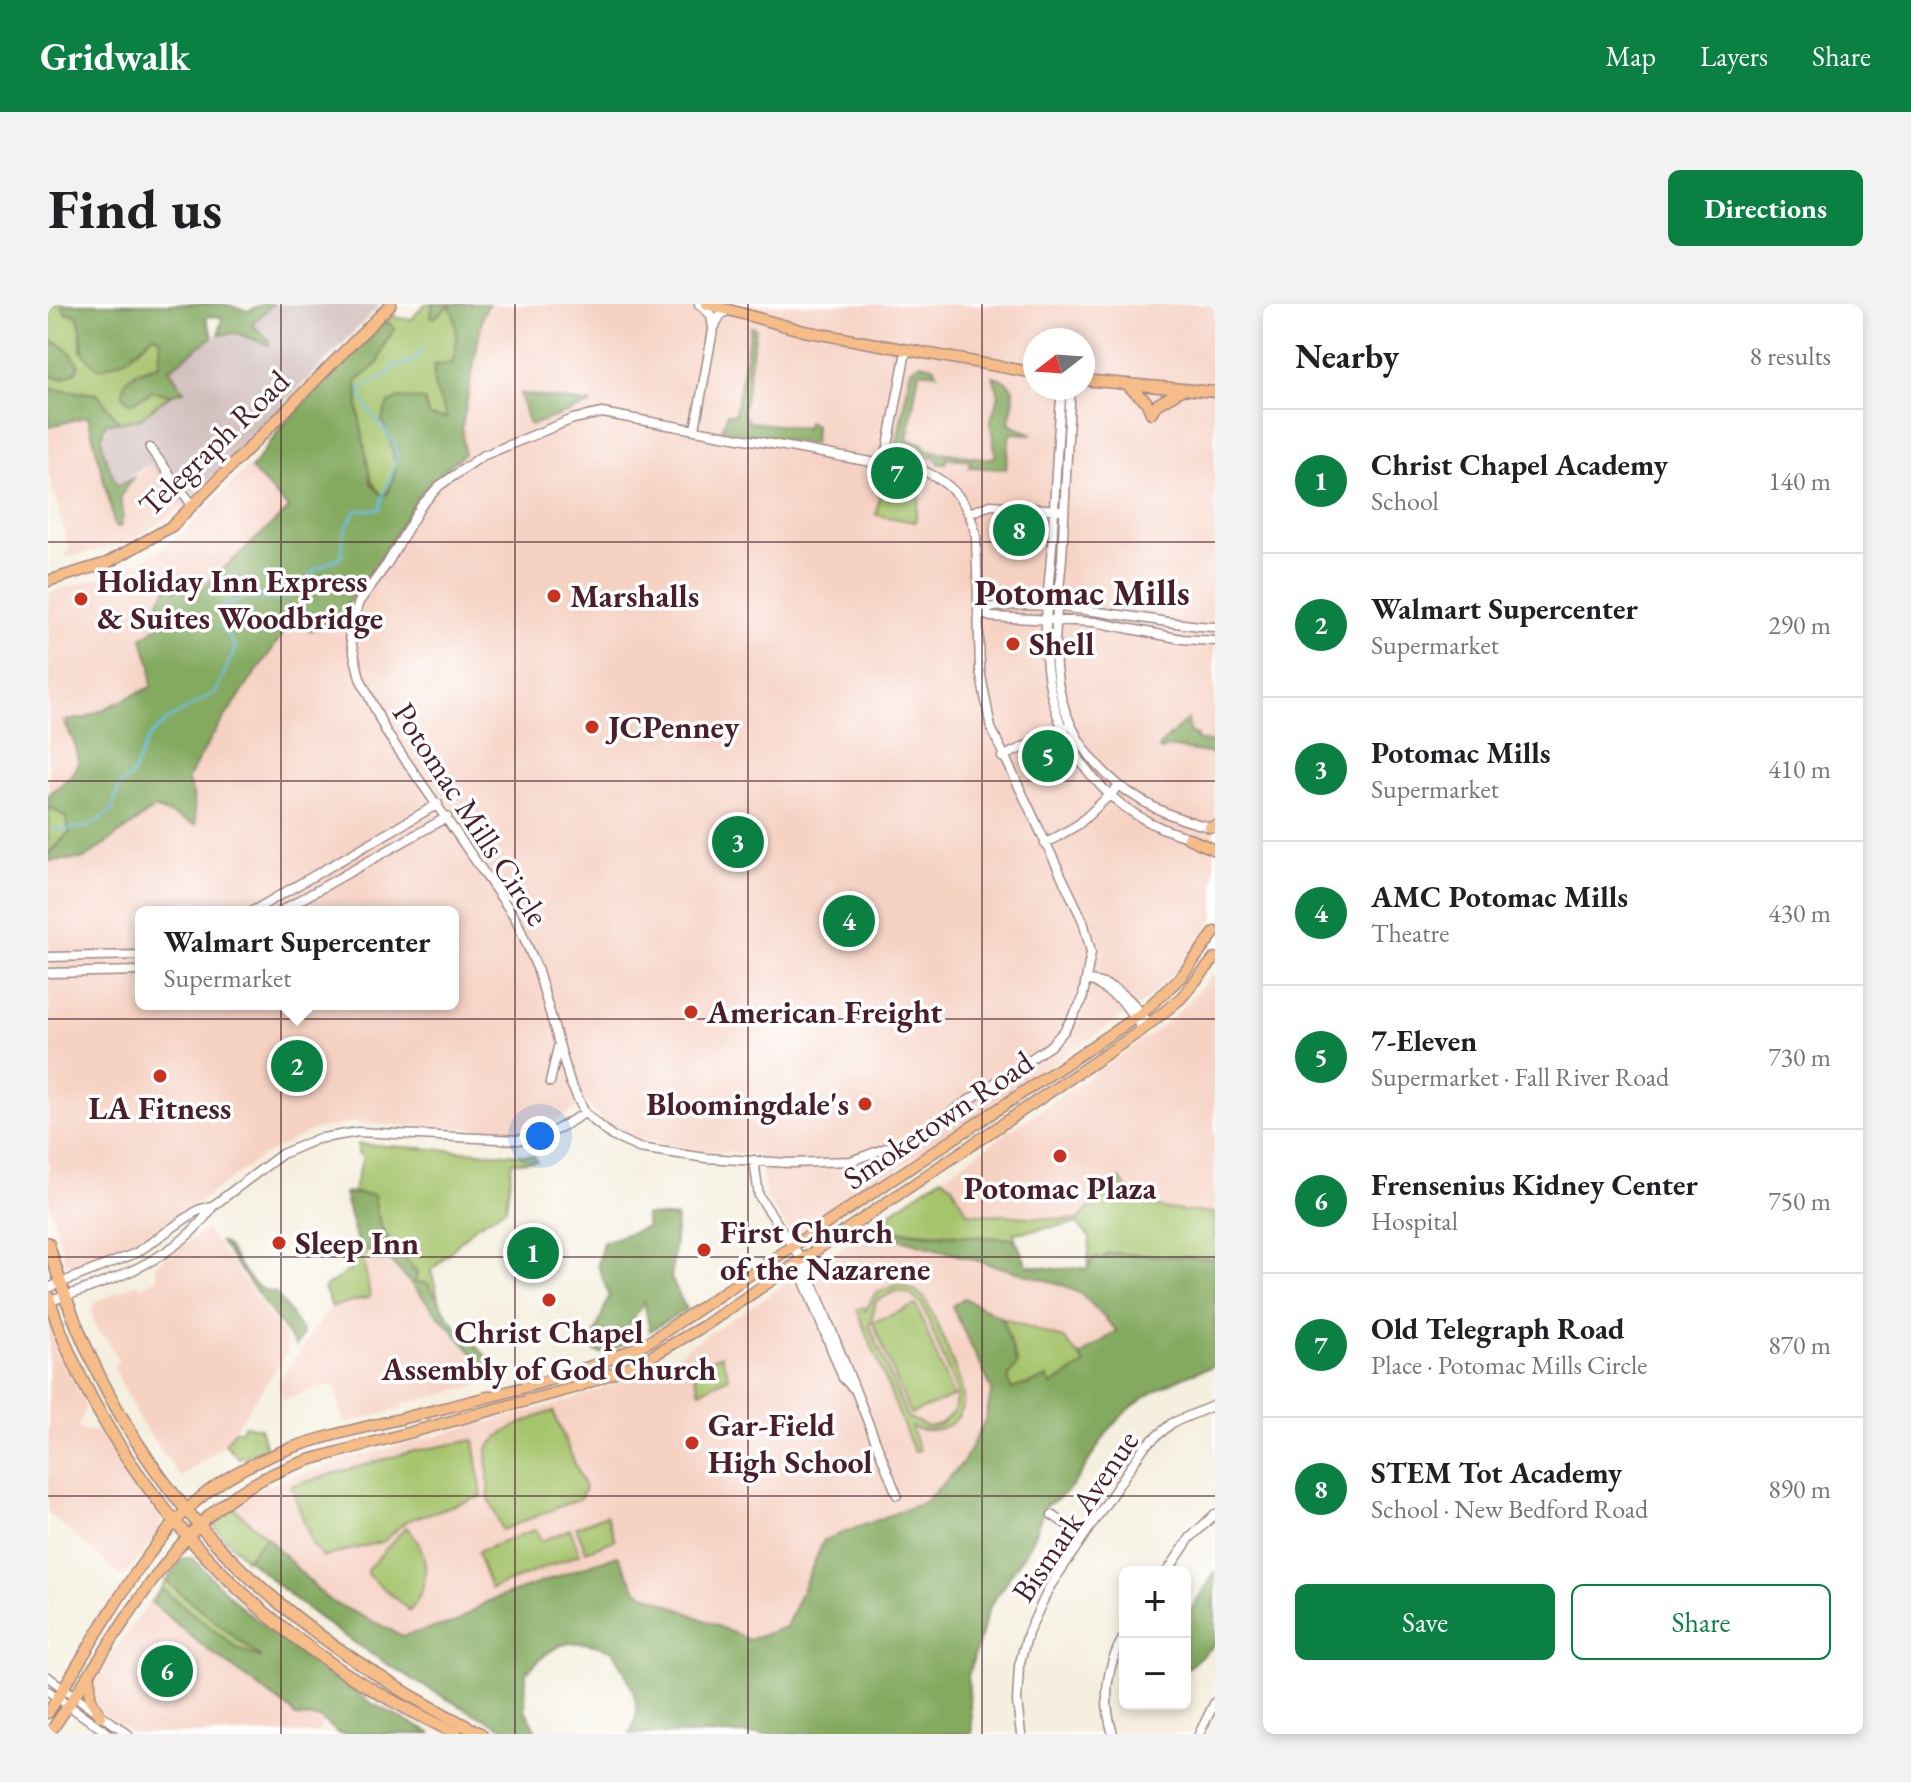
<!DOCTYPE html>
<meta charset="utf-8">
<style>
body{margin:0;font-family:"EB Garamond",serif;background:#f2f2f2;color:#202124}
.controls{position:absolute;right:24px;bottom:24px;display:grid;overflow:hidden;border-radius:12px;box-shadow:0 4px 12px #0003}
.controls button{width:72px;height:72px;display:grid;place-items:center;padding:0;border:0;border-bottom:2px solid #e0e0e0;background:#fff;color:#202124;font:40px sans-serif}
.compass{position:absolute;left:975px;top:24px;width:72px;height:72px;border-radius:50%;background:#fff;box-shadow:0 4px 12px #0003;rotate:253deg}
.you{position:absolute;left:492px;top:832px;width:28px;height:28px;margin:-20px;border:6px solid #fff;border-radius:50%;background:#1a73e8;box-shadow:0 0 0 12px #1a73e833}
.badge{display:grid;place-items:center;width:52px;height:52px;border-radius:50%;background:#0b8043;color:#fff;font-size:26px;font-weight:700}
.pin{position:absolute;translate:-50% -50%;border:4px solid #fff;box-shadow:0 2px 8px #0006}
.popup{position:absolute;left:87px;top:602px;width:324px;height:104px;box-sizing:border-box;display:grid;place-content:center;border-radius:12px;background:#fff;filter:drop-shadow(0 2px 6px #0005);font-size:26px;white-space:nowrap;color:#757577}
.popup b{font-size:30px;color:#202124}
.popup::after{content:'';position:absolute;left:50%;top:100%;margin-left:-16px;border:16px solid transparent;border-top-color:#fff}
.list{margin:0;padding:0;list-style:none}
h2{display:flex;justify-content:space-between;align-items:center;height:104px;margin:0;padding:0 32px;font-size:34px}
h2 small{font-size:26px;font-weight:400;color:#757577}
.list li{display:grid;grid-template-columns:52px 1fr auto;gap:24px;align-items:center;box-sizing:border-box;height:144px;padding:0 32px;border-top:2px solid #e0e0e0}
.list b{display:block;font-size:30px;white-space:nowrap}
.list p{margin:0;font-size:26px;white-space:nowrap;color:#757577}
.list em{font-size:26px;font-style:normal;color:#757577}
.actions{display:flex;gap:16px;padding:24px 32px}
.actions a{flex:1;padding:18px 0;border:2px solid #0b8043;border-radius:12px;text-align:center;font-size:28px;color:#0b8043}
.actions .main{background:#0b8043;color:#fff}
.map{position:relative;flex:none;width:1167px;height:1430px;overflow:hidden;border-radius:12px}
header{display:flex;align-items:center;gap:48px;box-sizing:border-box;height:112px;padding:0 40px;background:#0b8043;color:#fff}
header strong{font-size:38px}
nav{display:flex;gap:44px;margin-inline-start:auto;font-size:28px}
.intro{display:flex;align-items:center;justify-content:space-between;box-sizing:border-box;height:192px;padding:0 48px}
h1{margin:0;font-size:56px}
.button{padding:20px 36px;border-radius:12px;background:#0b8043;color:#fff;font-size:28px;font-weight:700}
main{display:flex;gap:48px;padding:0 48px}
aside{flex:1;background:#fff;border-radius:12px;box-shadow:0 4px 12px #0003}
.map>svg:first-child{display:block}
.built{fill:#f6d2c3;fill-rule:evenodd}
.industrial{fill:#d1bfbd}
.green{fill:#a6c46c;stroke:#78724c;stroke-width:2;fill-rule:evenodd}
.forest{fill:#84aa60;stroke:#676446;stroke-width:2}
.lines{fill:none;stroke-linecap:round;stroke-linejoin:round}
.stream{stroke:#6bc0e8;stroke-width:2}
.minor-casing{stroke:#9f8784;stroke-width:11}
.major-casing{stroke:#9f8784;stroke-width:13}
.highway-casing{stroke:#9f8784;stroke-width:14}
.minor{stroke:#fff;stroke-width:8}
.major{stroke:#f7bd88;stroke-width:10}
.highway{stroke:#f7bd88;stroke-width:11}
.grid{fill:none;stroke:#4a1f2b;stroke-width:2;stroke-opacity:0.55}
.poi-dot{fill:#c8321e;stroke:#fff;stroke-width:3}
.labels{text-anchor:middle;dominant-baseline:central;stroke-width:7;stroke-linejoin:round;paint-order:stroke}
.street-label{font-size:32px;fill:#4a1f2b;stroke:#fff}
.poi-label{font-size:32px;font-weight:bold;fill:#4a1f2b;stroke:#fff;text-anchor:start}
.quarter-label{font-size:36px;font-weight:bold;fill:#4a1f2b;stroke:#fff}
</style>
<header>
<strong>Gridwalk</strong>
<nav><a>Map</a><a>Layers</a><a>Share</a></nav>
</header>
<div class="intro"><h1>Find us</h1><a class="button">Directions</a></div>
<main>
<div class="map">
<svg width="1167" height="1430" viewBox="0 0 1167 1430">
<rect width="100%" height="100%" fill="#fff"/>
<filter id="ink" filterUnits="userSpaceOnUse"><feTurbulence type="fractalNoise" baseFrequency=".0125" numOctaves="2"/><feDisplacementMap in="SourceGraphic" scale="16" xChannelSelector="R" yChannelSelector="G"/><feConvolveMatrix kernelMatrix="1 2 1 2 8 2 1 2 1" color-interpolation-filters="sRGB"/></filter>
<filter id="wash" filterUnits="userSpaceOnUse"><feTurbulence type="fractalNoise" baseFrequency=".006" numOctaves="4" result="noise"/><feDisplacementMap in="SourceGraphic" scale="32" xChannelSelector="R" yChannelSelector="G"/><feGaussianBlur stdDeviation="1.8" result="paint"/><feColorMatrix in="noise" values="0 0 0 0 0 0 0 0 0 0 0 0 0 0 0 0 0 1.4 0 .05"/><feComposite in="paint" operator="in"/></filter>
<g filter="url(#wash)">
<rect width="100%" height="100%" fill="#f4efde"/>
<path class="built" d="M441,0H1167V612L1142,652L1099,696L757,929H743L718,893L711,850L651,847L586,834L558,821L539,799L499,821L479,827L303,819L265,826L216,851L102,933L25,964L17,958L0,893V557L36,555L107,504L148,521L145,490L139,475L168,426L242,320L263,326L291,319L298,301L366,196L416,150L414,123L435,10ZM987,36H1035V84H987ZM93,608H405V700H93Z
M40,112L75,212L72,193L101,158L136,203L79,240L16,254L21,244L0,168V123Z
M200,163L241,204L151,288L122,286L111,297L110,322L94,334L103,361L104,383L37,414L17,417L31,447L32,459L29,468L0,491V289L61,271L94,257L133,231Z
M1167,669V909L1091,903L1084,920L920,909L903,880L895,873L1119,719Z
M158,925L236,1031L240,1047L176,1141L132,1173L92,1117L66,1064L70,1056L57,1032L51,1030L43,1008L46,999L89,979L92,984L110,973L107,961Z
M821,926L1015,981L1035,991L1069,1027L1033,1053L904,1003L944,1085L938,1114L915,1159L877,1198L776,1236L738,1322L701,1336L588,1286L438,1298L408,1318L355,1332L280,1296L184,1202L215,1183L297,1156L520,1097L580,1075L620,1056Z
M327,948L335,950L446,1077L355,1100V1104L296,1120L286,1080L235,1095L230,1079L312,961Z
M0,1014L11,1047L35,1096L37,1106L30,1122L35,1128L46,1127L54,1132L113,1215L112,1228L75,1273L0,1209Z
M108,1288L194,1358L283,1404L269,1430H85L57,1411L46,1399L45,1378Z"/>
<path class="industrial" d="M225,0H333L136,203L101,159L69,182L54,142L59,119L91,115L122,91L135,87L121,65L171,30L221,36L204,20Z"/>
<path class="green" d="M0,0H14L17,9L29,11L33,21V47L95,41L106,30L113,36L111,60L88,67L77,80L86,98L105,87L122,91L91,115L71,119L50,90L0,85V72L16,74L11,39L0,37Z
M377,0H385L383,11H390L401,0C410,20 412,39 404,59L394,61L400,115L381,112L339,128C351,149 350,169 338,190H333C313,172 310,105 309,77C336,56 329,49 347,25L338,17L345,8L346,13L363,16Z
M834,175L873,182L867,218L828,211Z
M0,503L17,512L22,528L0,550Z
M310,840L486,852L489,857L464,858L458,904L428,922L383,967L392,998L379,979L367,978L369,969C344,937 331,935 326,891L305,889L315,853L310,849Z
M894,873L903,880L920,909L1030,916L1058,887L1068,889L1072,875C1095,910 1129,906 1167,909V955L1060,949L1040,964L1042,934L1029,919L966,929L967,935L819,924Z
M326,944L315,954L322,993L284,1003L276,984L303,965L311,946Z
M848,981C859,982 869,985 876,994C883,1003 915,1080 915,1092C917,1122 886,1132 863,1123L871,1146L866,1148L809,1005L815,1003L817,1007L827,990ZM848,987L862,990L874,1001L909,1089L906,1108L892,1120L880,1123L859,1113L822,1022L828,997Z
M868,1001L905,1093L862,1110L825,1018Z
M954,1014L1016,1035L1038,1060L1002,1082L963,1085L960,1074L969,1059Z
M673,1051L681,1073L652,1087L643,1063Z
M505,1107L537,1184L533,1194L454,1226L441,1194L439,1146C451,1125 484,1115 505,1107Z
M196,1121L212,1124L218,1144L191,1154L177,1140L187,1126H193Z
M426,1136L434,1192L358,1217L336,1237L275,1253L264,1240L243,1182L362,1148Z
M183,1201L218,1233L198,1256L168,1224L167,1215Z
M558,1211L567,1236L538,1247L528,1223Z
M358,1223C383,1248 383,1280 362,1307L320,1271L319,1266Z
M488,1225L493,1237L522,1225L532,1250L443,1285L429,1248Z
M118,1277L214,1353V1356L190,1345L113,1285Z"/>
<path class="forest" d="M14,0H176L201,7L214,0H225L204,20L221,36V41L190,30H171L174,13L162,12L158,15L165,32L162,35L121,65L136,87L122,91L105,87L83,99L75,93C73,64 97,71 111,60L113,36L106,31L79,54L53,65C23,48 40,36 29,11L17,9Z
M385,0H441L435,10L414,123L416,150C370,184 363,205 334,251C319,274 301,293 291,319L263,326L241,321L168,426L139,475L145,490L148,521L107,504L36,555L0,557V550L22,528L17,512L0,503V491C37,462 37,460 16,417L37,414L103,383V361L94,334L110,322L111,296L119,284L151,287L241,205L203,165L234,122L338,17L347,25L336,39L331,58L309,77L310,106L323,179L333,190H339C355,161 344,143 334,116L339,101L350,94L376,96L381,112L399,114L386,81V61L404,59C411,38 410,21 402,1L386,14L383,12Z
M703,23L708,24L695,109L701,118L757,124L760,117L767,121L766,138L759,140L674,125L679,110H687Z
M0,37C16,39 23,48 31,61L28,68L15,74L0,72Z
M872,59L886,62L889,69L871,67L859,136L873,139L880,146L940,155L948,152L942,118L951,91L945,72C974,80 966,97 961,116L964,122L985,130L962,129L958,165L921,163L922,156L899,154L898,159L891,160L887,153L864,151L857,154L847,149L863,65Z
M0,85L50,90L71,119H59C46,137 62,164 69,182L85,174L72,193L75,212L72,223L67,222L40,112L0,123Z
M472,90H475L544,100L484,121L480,119Z
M1140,415L1142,429L1149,431V436L1167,439V450L1120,443L1112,447L1111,442Z
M296,889L326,891C331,935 344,937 369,970L367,978L379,979C388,992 399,1011 408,1022C421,1039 451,1055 450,1078L332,945L311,946Z
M597,911L629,914L623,974L638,1005L602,1027L596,998L577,1027L580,1034L577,1040L552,1050L545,1046L544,1038L561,992L550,961L555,938L599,923Z
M821,926L967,935L979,961L1009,965L1040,964L1045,954H1058L1059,949L1167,955V1062C1132,1071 1088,1094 1065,1121C1042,1148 1031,1188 998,1201L982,1241L941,1304L920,1372L924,1430H581C600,1402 579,1374 566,1347C524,1332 508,1336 478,1369L477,1405L489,1430C457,1430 433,1413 405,1398C330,1358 261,1312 199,1254L218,1233L280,1296L355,1332L408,1318L438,1298L570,1251L588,1286L701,1336L738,1323L776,1236L877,1198L915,1159L938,1114L944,1085L904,1002L916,994L954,1014L969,1060L960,1074L963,1085L999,1074L1003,1081L1037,1061L1032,1052L1069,1027L1035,991L1015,981Z
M171,937L177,940C189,956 205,990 227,988C233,997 253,1023 255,1030L248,1042Z
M135,1254H144L194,1304L259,1356L325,1400L384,1430H292L271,1414L247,1413L243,1406L156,1343L103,1298L113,1285L190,1345L214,1355L118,1277Z
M1167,1268V1340L1137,1366V1315Z"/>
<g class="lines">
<path class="stream" d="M7,526L39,523L64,507L71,483L83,473L101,433L121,415L168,388L188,343L173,323L175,302L197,294L228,296L245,290L268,265L294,252L296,229L307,207L332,205C332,185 352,167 347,145C341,123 315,109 313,86C325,73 333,80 348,61L364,59L374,44"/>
</g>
</g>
<g filter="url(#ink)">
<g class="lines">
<g class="minor-casing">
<path id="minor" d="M651,0L663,11L665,25
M1014,84C1009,137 1007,190 1004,242C1001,282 995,325 999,364C1008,447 1062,513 1143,534
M1023,84C1019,141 1017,197 1014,254C1011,290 1005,328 1008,363C1016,454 1084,506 1166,524
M554,109L878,168C906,181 923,203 928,233L932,366L943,424L1035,617L1043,648L1034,697L1016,727L1002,742L863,835L803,857L741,859L658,854L591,844L564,832L537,809L522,778L489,664L468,615L338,428L312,374L301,329L311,298L339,260L373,202L391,182L434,152L525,115Z
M647,125L665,26L672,12L681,5
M102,144L145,202
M837,158L858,47
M921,209L943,201L1011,206
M930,308L943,313L1047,318L1134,335L1167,337
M930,308C973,286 1114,322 1167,323
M954,453L1018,423
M997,540L1031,520L1070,483
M203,608L390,500
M231,608L399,513
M0,653L93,651
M0,669L93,667
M1040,677C1070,679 1086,698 1102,721
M1049,680L1074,697L1095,725
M502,778L510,743
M706,856L711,892L758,962L849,1191
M752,957V967L795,1074L805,1084
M0,984L88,949L150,906L166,901L234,850L269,835L310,828L470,836L501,830L537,809
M2,997C59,979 131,955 165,902
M1004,1211L1036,1232
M1119,1268L1142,1234L1167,1210
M0,1373L80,1430
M0,1387L61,1430
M973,1430L969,1398L971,1362L980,1329L1001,1284L1096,1143L1124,1119L1167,1101
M1065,1430C1054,1396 1058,1361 1077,1331
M1151,1430L1167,1398"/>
</g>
<g class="major-casing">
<path id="major" d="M659,0L756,27L987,69
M1035,76L1167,88
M1082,84L1098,97L1103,109
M1103,109L1108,101L1132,87
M0,277L59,259L124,222L343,0
M1162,523L1167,522
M1140,534L1167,546
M42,1373V1393L52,1412
M0,1409C40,1347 92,1248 145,1200C204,1146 281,1132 356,1114C439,1093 526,1075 604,1036L1094,709L1133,673L1167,628
M1,1430C29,1389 56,1348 83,1307C134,1234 172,1184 261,1156L529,1083L595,1057L656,1022L1095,725L1132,695L1167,654"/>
</g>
<g class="highway-casing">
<path id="highway" d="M0,939C69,1176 216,1320 433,1430
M0,992C49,1144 160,1277 291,1365C329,1390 369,1410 409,1430"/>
</g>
<use href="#minor" class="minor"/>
<use href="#major" class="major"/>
<use href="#highway" class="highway"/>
</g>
</g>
<path class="grid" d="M233,0V1430M467,0V1430M700,0V1430M934,0V1430M0,238H1167M0,477H1167M0,715H1167M0,953H1167M0,1192H1167"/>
<g class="poi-dot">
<circle cx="506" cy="292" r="8"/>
<circle cx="33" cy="295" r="8"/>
<circle cx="965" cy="340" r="8"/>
<circle cx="544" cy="423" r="8"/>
<circle cx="643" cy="708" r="8"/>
<circle cx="112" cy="772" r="8"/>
<circle cx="817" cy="800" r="8"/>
<circle cx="1012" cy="852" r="8"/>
<circle cx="231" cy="939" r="8"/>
<circle cx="656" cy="946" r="8"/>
<circle cx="501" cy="996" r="8"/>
<circle cx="644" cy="1139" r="8"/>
</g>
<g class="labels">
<g class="street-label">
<text transform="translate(166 139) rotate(-44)">Telegraph Road</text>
<text transform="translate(423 510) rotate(57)">Potomac Mills Circle</text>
<text transform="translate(890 816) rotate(-34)">Smoketown Road</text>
<text transform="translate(1027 1212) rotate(-56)">Bismark Avenue</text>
</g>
<g class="poi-label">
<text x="49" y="277">Holiday Inn Express<tspan x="49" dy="37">&amp; Suites Woodbridge</tspan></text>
<text x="522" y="292">Marshalls</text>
<text x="981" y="340">Shell</text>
<text x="560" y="423">JCPenney</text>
<text x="659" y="708">American Freight</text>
<text x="801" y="800" text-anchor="end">Bloomingdale's</text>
<text x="112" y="804" text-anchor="middle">LA Fitness</text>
<text x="1012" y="884" text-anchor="middle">Potomac Plaza</text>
<text x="672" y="928">First Church<tspan x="672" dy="37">of the Nazarene</tspan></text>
<text x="247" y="939">Sleep Inn</text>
<text x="501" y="1028" text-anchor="middle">Christ Chapel<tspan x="501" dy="37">Assembly of God Church</tspan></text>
<text x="660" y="1121">Gar-Field<tspan x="660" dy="37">High School</tspan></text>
</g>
<g class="quarter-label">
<text x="1034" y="288">Potomac Mills</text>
</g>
</g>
</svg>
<div class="controls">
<button>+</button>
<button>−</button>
</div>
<svg class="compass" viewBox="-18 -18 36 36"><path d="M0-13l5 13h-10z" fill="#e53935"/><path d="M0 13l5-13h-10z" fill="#757577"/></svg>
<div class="you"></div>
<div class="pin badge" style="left:485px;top:949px">1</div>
<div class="pin badge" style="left:249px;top:762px">2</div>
<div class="popup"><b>Walmart Supercenter</b>Supermarket</div>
<div class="pin badge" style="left:690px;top:538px">3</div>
<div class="pin badge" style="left:801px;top:617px">4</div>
<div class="pin badge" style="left:1000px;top:452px">5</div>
<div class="pin badge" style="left:119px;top:1367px">6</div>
<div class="pin badge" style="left:849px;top:169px">7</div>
<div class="pin badge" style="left:971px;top:226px">8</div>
</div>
<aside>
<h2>Nearby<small>8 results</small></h2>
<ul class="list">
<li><span class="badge">1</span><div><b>Christ Chapel Academy</b><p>School</p></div><em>140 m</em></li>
<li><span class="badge">2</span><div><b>Walmart Supercenter</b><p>Supermarket</p></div><em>290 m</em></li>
<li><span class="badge">3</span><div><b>Potomac Mills</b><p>Supermarket</p></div><em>410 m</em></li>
<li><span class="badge">4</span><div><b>AMC Potomac Mills</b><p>Theatre</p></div><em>430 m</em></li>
<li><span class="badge">5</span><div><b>7-Eleven</b><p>Supermarket · Fall River Road</p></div><em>730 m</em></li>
<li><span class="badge">6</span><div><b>Frensenius Kidney Center</b><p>Hospital</p></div><em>750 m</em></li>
<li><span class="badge">7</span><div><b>Old Telegraph Road</b><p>Place · Potomac Mills Circle</p></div><em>870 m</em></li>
<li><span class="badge">8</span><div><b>STEM Tot Academy</b><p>School · New Bedford Road</p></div><em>890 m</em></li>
</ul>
<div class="actions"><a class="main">Save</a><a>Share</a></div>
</aside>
</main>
